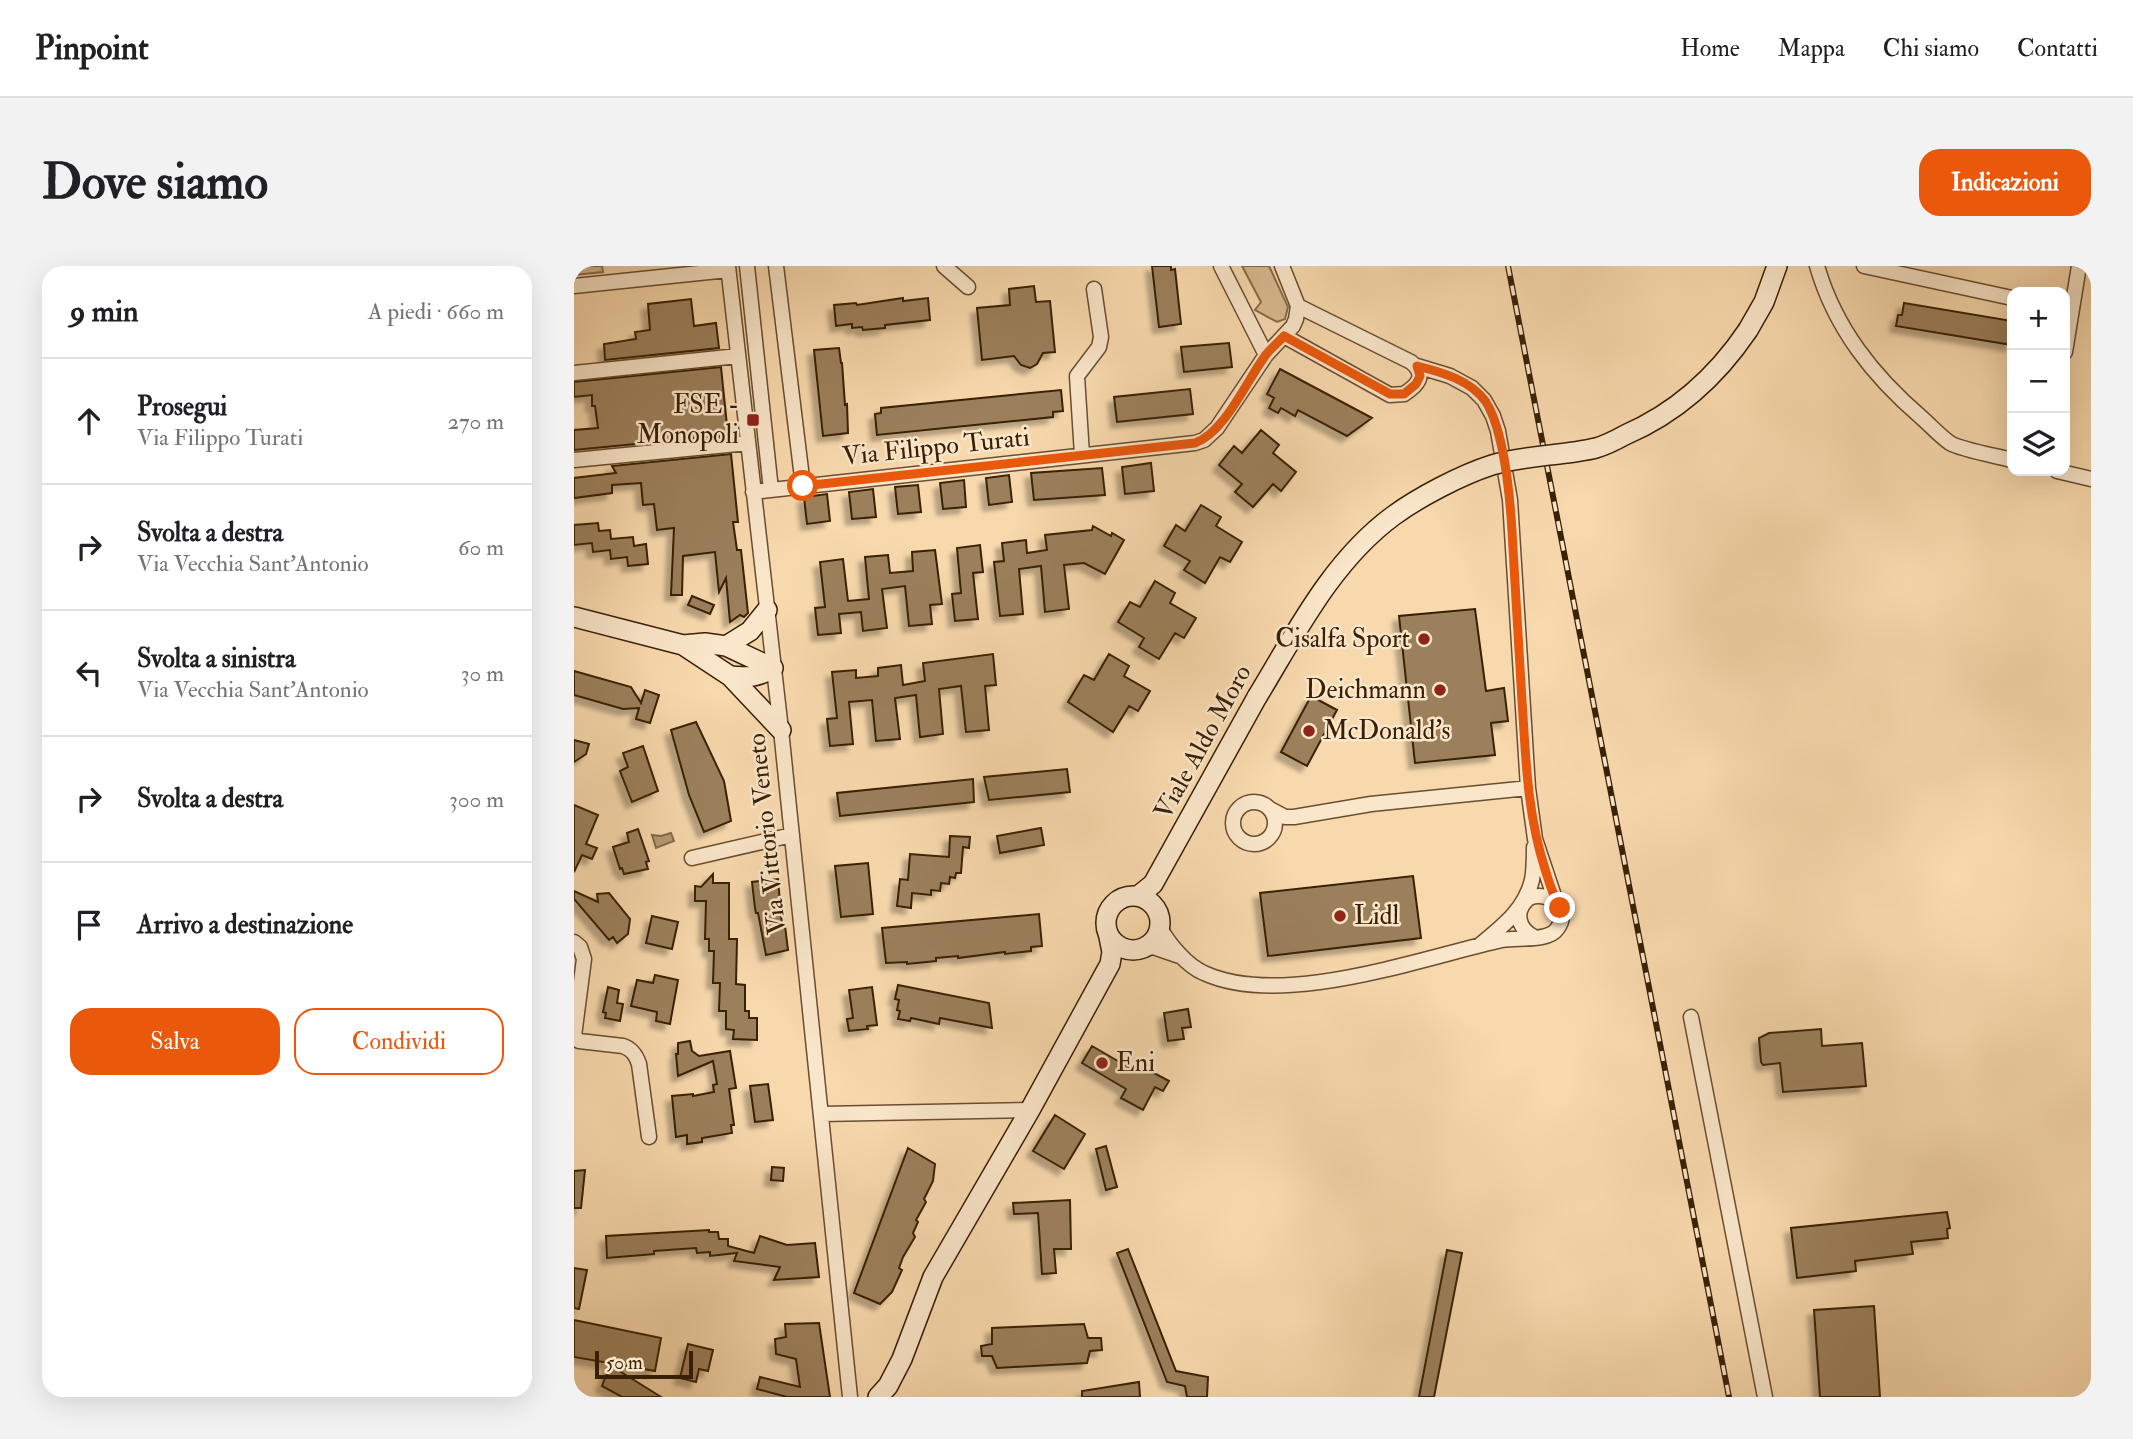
<!DOCTYPE html>
<html lang="it">
<meta charset="utf-8">
<style>
body{margin:0;font-family:"IM FELL Double Pica",serif;background:#f2f2f2;color:#202124}
.controls{position:absolute;right:21px;top:21px;display:grid;overflow:hidden;border-radius:14px;box-shadow:0 7px 28px #0002}
.controls button{width:63px;height:63px;display:grid;place-items:center;padding:0;border:0;border-bottom:2px solid #e0e0e0;background:#fff;color:#202124;font:35px sans-serif}
.scale{position:absolute;left:21px;bottom:18px;width:98px;box-sizing:border-box;padding-left:7px;border:4px solid #392005;border-top:0;font-size:19px;line-height:24px;white-space:nowrap;color:#392005;-webkit-text-stroke:5px #fae6ca;paint-order:stroke}
.stop{position:absolute;width:21px;height:21px;margin:-16px;border:5px solid #ea580c;border-radius:50%;background:#fff}
.stop.end{background:#ea580c;border-color:#fff;box-shadow:0 2px 7px #0008}
.list{margin:0;padding:0;list-style:none}
h2{display:flex;justify-content:space-between;align-items:center;height:91px;margin:0;padding:0 28px;font-size:30px}
h2 small{font-size:23px;font-weight:400;color:#757577}
.list li{display:grid;grid-template-columns:46px 1fr auto;gap:21px;align-items:center;box-sizing:border-box;height:126px;padding:0 28px;border-top:2px solid #e0e0e0}
.list b{display:block;font-size:26px;white-space:nowrap}
.list p{margin:0;font-size:23px;white-space:nowrap;color:#757577}
.list em{font-size:23px;font-style:normal;color:#757577}
.actions{display:flex;gap:14px;padding:21px 28px}
.actions a{flex:1;padding:16px 0;border:2px solid #ea580c;border-radius:21px;text-align:center;font-size:24px;color:#ea580c}
.actions .main{background:#ea580c;color:#fff}
.icon{flex:none;width:38px;height:38px;fill:none;stroke:currentColor;stroke-width:2;stroke-linecap:round;stroke-linejoin:round}
.map{position:relative;flex:none;width:1517px;height:1131px;overflow:hidden;border-radius:21px}
header{display:flex;align-items:center;gap:42px;box-sizing:border-box;height:98px;padding:0 35px;background:#fff;border-bottom:2px solid #e0e0e0}
header strong{font-size:33px}
nav{display:flex;gap:38px;margin-inline-start:auto;font-size:24px}
.intro{display:flex;align-items:center;justify-content:space-between;box-sizing:border-box;height:168px;padding:0 42px}
h1{margin:0;font-size:49px}
.button{padding:18px 32px;border-radius:21px;background:#ea580c;color:#fff;font-size:24px;font-weight:700}
main{display:flex;gap:42px;padding:0 42px}
aside{flex:1;background:#fff;border-radius:21px;box-shadow:0 7px 28px #0002}
.map>svg:first-child{display:block}
.green{fill:#d8ba90;stroke:#886d4a;stroke-width:2}
.water{fill:#b79a74;stroke:#856948;stroke-width:2}
.building{fill:#9c805c;stroke:#392005;stroke-width:2;filter:url(#shadow)}
.lines{fill:none;stroke-linecap:round;stroke-linejoin:round}
.street-casing{stroke:#694e2f;stroke-width:17}
.secondary-casing{stroke:#392005;stroke-width:22}
.street{stroke:#fae6ca;stroke-width:14}
.secondary{stroke:#fae6ca;stroke-width:19}
.rail-casing{stroke:#392005;stroke-width:6}
.rail{stroke:#fae6ca;stroke-width:3.5;stroke-dasharray:10;stroke-linecap:butt}
.secondary-bridge-casing{stroke:#392005;stroke-width:22;stroke-linecap:butt}
.secondary-bridge{stroke:#fae6ca;stroke-width:19}
.route{stroke:#ea580c;stroke-width:9}
.poi-dot{fill:#8f2418;stroke:#fae6ca;stroke-width:2.5}
.labels{text-anchor:middle;dominant-baseline:central;stroke-width:5;stroke-linejoin:round;paint-order:stroke}
.poi-label{font-size:26px;fill:#392005;stroke:#fae6ca;text-anchor:end}
.street-label{font-size:26px;fill:#392005;stroke:#fae6ca}
</style>
<header>
<strong>Pinpoint</strong>
<nav><a>Home</a><a>Mappa</a><a>Chi siamo</a><a>Contatti</a></nav>
</header>
<div class="intro"><h1>Dove siamo</h1><a class="button">Indicazioni</a></div>
<main>
<aside>
<h2>9 min<small>A piedi · 660 m</small></h2>
<ul class="list">
<li><svg class="icon" aria-label="ahead" viewBox="0 0 24 24"><path d="M12 20V5M6 11l6-6 6 6"/></svg><div><b>Prosegui</b><p>Via Filippo Turati</p></div><em>270 m</em></li>
<li><svg class="icon" aria-label="right" viewBox="0 0 24 24"><path d="M7 20v-9h11M14 6l5 5-5 5"/></svg><div><b>Svolta a destra</b><p>Via Vecchia Sant'Antonio</p></div><em>60 m</em></li>
<li><svg class="icon" aria-label="left" viewBox="0 0 24 24"><path d="M17 20v-9H6M10 6l-5 5 5 5"/></svg><div><b>Svolta a sinistra</b><p>Via Vecchia Sant'Antonio</p></div><em>30 m</em></li>
<li><svg class="icon" aria-label="right" viewBox="0 0 24 24"><path d="M7 20v-9h11M14 6l5 5-5 5"/></svg><div><b>Svolta a destra</b></div><em>300 m</em></li>
<li><svg class="icon" aria-label="arrive" viewBox="0 0 24 24"><path d="M6 21V4h12l-3 4 3 4H6"/></svg><div><b>Arrivo a destinazione</b></div></li>
</ul>
<div class="actions"><a class="main">Salva</a><a>Condividi</a></div>
</aside>
<div class="map">
<svg width="1517" height="1131" viewBox="0 0 1517 1131">
<defs>
<filter id="shadow"><feDropShadow dx="-6" dy="6" stdDeviation="2" flood-color="#0004"/></filter>
</defs>
<rect width="100%" height="100%" fill="#f8d9ad"/>
<filter id="stains"><feTurbulence type="fractalNoise" baseFrequency=".00286" numOctaves="4"/><feColorMatrix values="0 0 0 0 .2 0 0 0 0 .09 0 0 0 0 .02 0 0 0 .5 -.17"/></filter>
<radialGradient id="worn" r=".72"><stop offset=".6" stop-color="#630" stop-opacity="0"/><stop offset="1" stop-color="#630" stop-opacity=".3"/></radialGradient>
<path class="green" d="M0,0H28L29,6L0,9Z
M668,0H695L714,41L711,53L703,56L681,44L687,36Z"/>
<path class="water" d="M97,567L100,575L82,582L78,569L87,570Z"/>
<path class="building" d="M578,0H597V4L601,3L607,58L585,61Z
M460,20L462,36L476,35L481,86L469,87L463,98L456,102L447,99L440,90L408,94L403,42L436,39L435,23Z
M329,32V35L354,32L356,54L311,59V62L289,64L288,61L278,62V58L262,60L260,39L282,37L283,39Z
M117,33L120,60L142,57L145,82L31,94L30,78L62,73L61,66L76,64L74,38Z
M1330,37L1438,55V79L1322,60L1324,49H1328Z
M655,77L658,101L610,106L607,81Z
M265,82L267,97H268L271,139L273,138L274,167L249,170L240,84Z
M147,101L154,169L0,184V164L24,162L21,140H18V129L0,131V116Z
M706,103L798,152L773,170L724,144L721,150L707,142L704,147L695,142L700,132L693,128Z
M616,123L619,148L543,156L540,131Z
M487,124L489,145L479,146V151L303,169L301,148L307,147V142Z
M687,164L705,179L699,187L722,206L707,225L699,218L679,241L661,226L668,218L645,199L660,180L668,187Z
M157,188L164,256H159L163,284H167L174,347L170,351L166,349L156,356L152,312L145,326L141,286L109,290L108,329H97L100,262L83,264L80,238L69,239L67,217L38,219V227L0,232V212L42,207L38,200Z
M577,197L580,225L551,228L548,201Z
M528,202L531,229L460,234L457,207Z
M435,209L438,236L415,239L412,212Z
M390,214L392,241L369,243L366,217Z
M344,219L347,246L324,248L321,221Z
M299,223L302,251L278,253L275,226Z
M253,228L256,255L233,258L230,231Z
M627,239L647,251L642,260L668,276L656,296L646,291L631,317L610,304L616,295L590,280L602,259L611,265Z
M24,257L25,265L36,264L37,273L59,271L60,280L72,278L74,298L54,300L53,291L37,293L36,284L19,286L18,277L0,279V259Z
M519,260L537,270L538,267L550,274L531,308L510,297L490,299L495,343L471,346L467,300L445,303L449,348L426,350L420,296L430,295L428,277L452,274L453,287L473,284L471,269L518,264Z
M406,279L409,306L399,307L404,353L381,355L378,328L387,327L383,282Z
M361,284L368,338L356,339L358,358L335,360L331,320L308,323L313,362L289,365L287,346L265,348L267,367L244,369L241,342L251,341L246,296L269,293L274,335L295,333L291,291L314,289L316,307L339,305L338,286Z
M581,315L601,327L596,337L622,352L610,372L601,367L585,393L565,381L570,372L544,356L556,336L566,341Z
M118,330L140,339L136,348L114,339Z
M901,343L912,425L930,422L934,455L917,457L921,489L841,497L825,350Z
M419,388L422,419L411,420L415,464L392,466L387,420L365,423L369,468L346,471L342,429L321,432L326,473L302,475L298,434L275,436L279,478L256,480L253,453L263,452L258,406L282,404V412L304,410V402L327,399L329,419L351,415L349,397Z
M535,388L555,400L550,410L576,425L564,445L555,440L539,466L494,436L510,409L520,414Z
M0,405L57,421L67,437L71,424L85,429L76,457L62,453L65,442L49,443L0,429Z
M737,430L763,444L733,500L707,486Z
M122,456L150,515L157,555L130,566L115,529L97,464Z
M0,474L15,478L12,488L0,496Z
M69,480L84,525L58,536L46,505L54,501L49,487Z
M493,503L496,526L415,534L410,511Z
M399,513L400,536L266,550L263,527Z
M0,539L24,549L12,578L23,582L18,593L8,589L0,606Z
M467,562L470,579L426,587L423,570Z
M64,563L75,595L72,596L74,603L50,608L48,602L46,603L39,581L55,576L53,567Z
M376,570L396,571L395,582L389,581L387,607H382L381,612L376,611L375,618L367,617L366,625L357,624V629L338,627L337,642L323,640L326,613L334,614L336,588L375,591Z
M294,597L299,648L267,651L261,600Z
M139,608V617H155V673H163L162,718L171,719V745H175V752H183V774L159,773L160,764L152,763V745H145L146,717H139L140,685H135V673H131L132,635H121V620L127,621Z
M839,610L847,672L694,690L686,627Z
M204,613L208,660H211L214,684L192,689L184,647H182L181,642L178,616Z
M0,625L24,636L23,628L35,627L56,653L54,668L43,677L39,671L35,674L0,633Z
M465,648L468,680L457,681V685L431,688V686L384,692V690L362,692V695L333,698V696L312,697L308,662Z
M78,650L104,656L98,683L72,677Z
M81,709L104,714L96,758L82,755L83,746L57,740L63,714L79,717Z
M324,719L415,737L418,762L366,752L365,758L337,752L336,755L324,753L326,745L323,744L325,734L321,733Z
M34,721L45,724L43,737L49,738L46,755L31,752L32,747L29,746Z
M298,721L303,759L293,760L294,763L275,765L273,753L279,752L275,724Z
M614,743L617,761L608,762L610,773L594,775L590,747Z
M1247,763L1248,780L1288,777L1292,820L1209,826L1206,797L1189,799L1187,796L1185,772L1195,767Z
M116,775L118,785L125,790L156,785L162,822L155,823L160,859H157L158,867L128,872V876L113,878V869L102,871L98,830L119,828V830L140,826L139,819L143,818L139,795L104,810L102,788H104V777Z
M518,780L561,805L565,799L595,815L589,825L581,821L569,844L547,832L552,823L508,797Z
M194,818L199,854L181,856L176,820Z
M481,849L511,868L490,903L459,885Z
M532,880L543,921L532,924L522,883Z
M334,882L361,898L359,915L350,933L352,936L342,954L344,956L339,967L341,971L329,991L325,1002L328,1004L318,1026L306,1038L280,1027Z
M198,901L210,902L209,915L197,914Z
M11,904L7,942H0V905Z
M496,934L497,983H480L482,1007L468,1008L464,947L440,948L439,937Z
M1373,946L1376,962L1373,963L1374,972L1337,976L1339,988L1281,995L1282,1005L1223,1012L1217,962Z
M135,964V966H144L145,973H154V980L180,987L186,970L213,979L241,977L245,1011L200,1014L206,1001L160,995L163,987L136,990V986L123,987L122,982L80,985V988L33,992L32,970Z
M554,983L602,1105L634,1111L633,1131H613L611,1120L593,1116L543,987Z
M873,984L888,987L860,1131H845Z
M0,1002L13,1004L5,1043L0,1042Z
M1300,1040L1306,1131H1246L1240,1044Z
M0,1054L87,1072L81,1105L0,1091Z
M245,1057L256,1131H213L183,1123L186,1111L226,1121L222,1093L202,1088L201,1073L212,1071L211,1058Z
M510,1058L514,1072H527L528,1084L516,1085L513,1097L423,1102L418,1090H408L407,1080L418,1078V1062Z
M114,1078L139,1084L134,1105L125,1103L122,1116L106,1112Z
M36,1099L87,1131H48L28,1120Z
M565,1116L566,1131H508V1125Z"/>
<g class="lines">
<g class="street-casing">
<path id="street" d="M154,0L207,464L276,1131
M173,0L197,224
M202,0L229,220
M370,0L394,21
M647,0L692,89
M1243,0C1261,62 1299,110 1348,152C1357,160 1366,170 1376,177C1388,184 1423,190 1438,194
M1290,0L1438,32
M0,20L154,4
M710,70L816,129L830,128C844,119 853,109 837,96L724,40
M1491,86L1505,0
M843,100L876,110L898,122L910,134L919,150L924,165L936,234L954,522L961,573L982,636
M0,107L164,90
M508,189L503,110L525,81L527,71L520,23
M0,194L174,177
M1483,205L1517,213
M179,226L621,177L630,174L643,162L692,89L719,60L722,53L724,40L708,0
M659 557a21 21 0 1 1 42 0a21 21 0 1 1-42 0Z
M696,543L711,551H720L797,538L954,522
M118,592L218,569
M586,662C595,678 613,700 630,707C708,743 847,692 928,674C943,671 974,676 983,663C998,643 976,624 955,632C940,644 943,662 960,671
M0,676L6,681L10,693L0,770L5,775L49,780C58,783 62,789 65,798L75,871
M907,678C929,660 951,643 958,614C960,604 960,592 960,581
M568,683L579,681L605,690
M1117,751L1191,1131
M247,848L456,844"/>
</g>
<g class="secondary-casing">
<path id="secondary" d="M1174,64L1190,36L1203,0
M0,351L109,379L131,377L152,380L199,402
M109,379L156,410L207,464
M152,380L176,365L193,344
M156,410C174,412 184,411 199,402
M532 657a27 27 0 1 1 54 0a27 27 0 1 1-54 0Z
M564,630L579,618L683,431
M304,1131L314,1120L328,1093L359,1011L456,844L536,698L538,686L535,671"/>
</g>
<use href="#street" class="street"/>
<use href="#secondary" class="secondary"/>
<g class="rail-casing">
<path id="rail" d="M934,0L1155,1131"/>
</g>
<use href="#rail" class="rail"/>
<g class="secondary-bridge-casing">
<path id="secondary-bridge" d="M683,431C722,367 757,296 819,250C845,231 887,209 918,199C950,189 989,190 1022,182C1032,179 1042,174 1051,169C1102,147 1143,110 1174,64"/>
</g>
<use href="#secondary-bridge" class="secondary-bridge"/>
</g>
<g class="lines">
<path class="route" d="M229,220L621,177C651,166 672,116 691,90C696,83 704,77 710,70L816,128H830L842,118L846,110L843,100C867,106 897,114 912,136C930,165 936,231 938,265C941,322 945,379 948,435C952,493 953,547 971,603C975,616 979,630 986,642"/>
</g>
<g class="poi-dot">
<rect x="172" y="147" width="14" height="14" rx="3.5"/>
<circle cx="850" cy="373" r="7"/>
<circle cx="866" cy="424" r="7"/>
<circle cx="735" cy="465" r="7"/>
<circle cx="766" cy="650" r="7"/>
<circle cx="528" cy="797" r="7"/>
</g>
<g class="labels">
<g class="poi-label">
<text x="165" y="139">FSE -<tspan x="165" dy="30">Monopoli</tspan></text>
<text x="836" y="373">Cisalfa Sport</text>
<text x="852" y="424">Deichmann</text>
<text x="749" y="465" text-anchor="start">McDonald's</text>
<text x="780" y="650" text-anchor="start">Lidl</text>
<text x="542" y="797" text-anchor="start">Eni</text>
</g>
<g class="street-label">
<text transform="translate(362 181) rotate(-6)">Via Filippo Turati</text>
<text transform="translate(629 476) rotate(-61)">Viale Aldo Moro</text>
<text transform="translate(193 568) rotate(-96)">Via Vittorio Veneto</text>
</g>
</g>
<rect width="100%" height="100%" filter="url(#stains)"/>
<rect width="100%" height="100%" fill="url(#worn)"/>
</svg>
<div class="controls">
<button>+</button>
<button>−</button>
<button><svg class="icon" aria-label="layers" viewBox="0 0 24 24"><path d="M12 4l9 5-9 5-9-5zM3 14l9 5 9-5"/></svg></button>
</div>
<div class="scale">50 m</div>
<div class="stop" style="left:229px;top:220px"></div>
<div class="stop end" style="left:986px;top:642px"></div>
</div>
</main>
